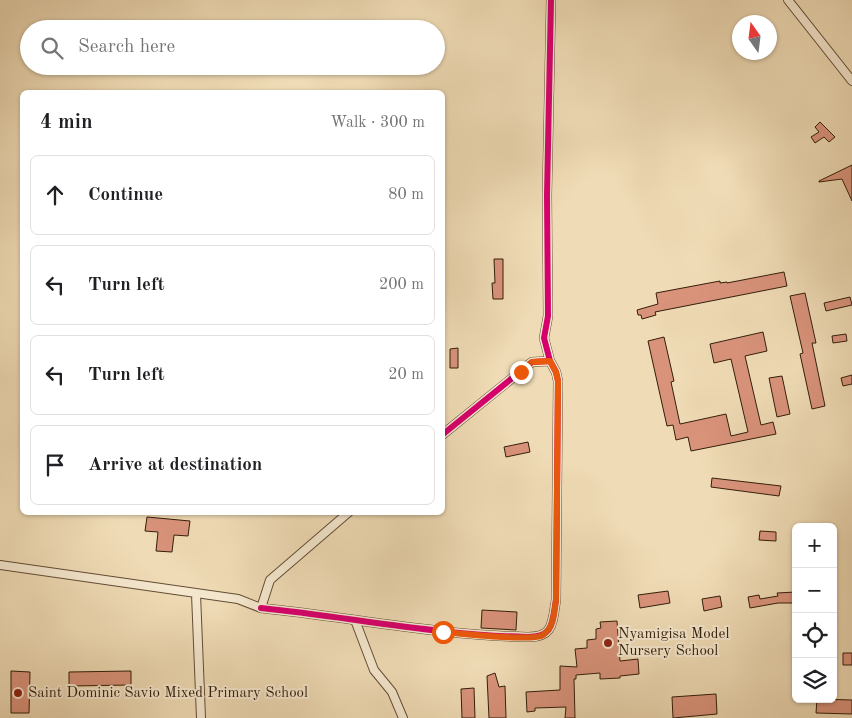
<!DOCTYPE html>
<meta charset="utf-8">
<style>
body{margin:0;font-family:"Old Standard TT",serif;background:#f2f2f2;color:#202124}
.controls{position:absolute;right:15px;bottom:15px;display:grid;overflow:hidden;border-radius:8px;box-shadow:0 1px 4px #0004}
.controls button{width:45px;height:45px;display:grid;place-items:center;padding:0;border:0;border-bottom:1px solid #e0e0e0;background:#fff;color:#202124;font:25px sans-serif}
.compass{position:absolute;left:732px;top:15px;width:45px;height:45px;border-radius:50%;background:#fff;box-shadow:0 1px 4px #0004;rotate:346deg}
.stop{position:absolute;width:15px;height:15px;margin:-11px;border:4px solid #ea580c;border-radius:50%;background:#fff}
.stop.end{background:#ea580c;border-color:#fff;box-shadow:0 1px 5px #0008}
.list{margin:0;padding:0;list-style:none}
h2{display:flex;justify-content:space-between;align-items:center;height:65px;margin:0;padding:0 20px;font-size:21px}
h2 small{font-size:16px;font-weight:400;color:#757577}
.list li{display:grid;grid-template-columns:32px 1fr auto;gap:15px;align-items:center;box-sizing:border-box;height:80px;margin:0 10px 10px;padding:0 10px;border:1px solid #e0e0e0;border-radius:8px}
.list b{display:block;font-size:19px;white-space:nowrap}
.list em{font-size:16px;font-style:normal;color:#757577}
.icon{flex:none;width:28px;height:28px;fill:none;stroke:currentColor;stroke-width:2;stroke-linecap:round;stroke-linejoin:round}
.map{position:relative;flex:none;width:852px;height:718px;overflow:hidden}
.search{position:absolute;background:#fff;box-shadow:0 1px 4px #0004;left:20px;top:20px;width:425px;height:55px;display:flex;align-items:center;gap:12px;box-sizing:border-box;padding:0 18px;border-radius:28px;color:#757577;font-size:19px}
.panel{position:absolute;background:#fff;box-shadow:0 1px 4px #0004;left:20px;top:90px;width:425px;height:425px;border-radius:8px}
.map>svg:first-child{display:block}
.building{fill:#d9937b;stroke:#331e0a}
.lines{fill:none;stroke-linecap:round;stroke-linejoin:round}
.street-casing{stroke:#624d35;stroke-width:10}
.street{stroke:#f5e8cf;stroke-width:8}
.cycleway-casing{stroke:#f5e8cf;stroke-width:9}
.cycleway{stroke:#d6006c;stroke-width:6}
.route{stroke:#ea580c;stroke-width:6}
.poi-dot{fill:#8f2418;stroke:#f5e8cf;stroke-width:2}
.labels{text-anchor:middle;dominant-baseline:central;stroke-width:4;stroke-linejoin:round;paint-order:stroke}
.poi-label{font-size:15px;fill:#331e0a;stroke:#f5e8cf;text-anchor:start}
</style>
<div class="map">
<svg width="852" height="718" viewBox="0 0 852 718">
<rect width="100%" height="100%" fill="#efdbb5"/>
<filter id="stains"><feTurbulence type="fractalNoise" baseFrequency=".004" numOctaves="4"/><feColorMatrix values="0 0 0 0 .2 0 0 0 0 .09 0 0 0 0 .02 0 0 0 .5 -.17"/></filter>
<radialGradient id="worn" r=".72"><stop offset=".6" stop-color="#630" stop-opacity="0"/><stop offset="1" stop-color="#630" stop-opacity=".3"/></radialGradient>
<path class="building" d="M820,122L835,137L829,142L824,137L815,143L811,137L819,132L815,127Z
M852,165V201L842,179L819,182V181Z
M494,259H503V299H493L492,283H495Z
M784,272L787,286L655,312L656,315L642,319L641,315H638L637,310L658,304L656,293L720,281V283L727,282V283Z
M805,293L816,343H812L825,406L812,409L800,354L803,353L790,296Z
M850,297L852,305L826,311L824,303Z
M763,332L767,351L745,356L761,425L773,422L776,434L691,451L688,437L676,440L673,425L667,426L648,341L664,337L674,381L671,382L680,424L726,414L731,436L748,432L731,359L714,363L710,344Z
M846,334L847,341L833,343L832,336Z
M458,348V368H450V349Z
M852,375V384L843,386L841,378Z
M782,376L790,414L777,417L769,378Z
M528,442L530,452L506,457L504,447Z
M712,478L781,486L779,496L711,487Z
M147,517L190,521L188,536L174,535L172,552L156,551L158,532L145,531Z
M760,531L776,532V541L759,540Z
M668,591L670,603L640,608L638,595Z
M796,592V603H778L750,608L748,597L759,595L760,599L778,596L777,593Z
M720,596L722,607L704,611L702,599Z
M482,610L517,612L516,630L481,628Z
M617,621L620,661L638,659L639,674L620,676V678L600,679V673L576,675V679H574L575,718H565L566,707L535,708V711L527,712L526,692L560,690V666L577,667L575,649L587,648V640L596,639V629L601,628L600,622Z
M843,653H852V665H843Z
M11,671L30,672L29,713H11Z
M131,671V685L69,686V672Z
M495,673L499,687L505,686L506,718H489L487,676Z
M474,688L475,718H462L461,689Z
M716,694L717,714L673,718L672,697Z
M817,699L852,700V714L816,713Z"/>
<g class="lines">
<g class="street-casing">
<path id="street" d="M788,0L852,81
M442,435L532,362L550,361L544,338L548,316L547,195L551,0
M0,565L238,599L261,608L270,580L349,512
M196,594L201,718
M261,608C349,617 437,635 526,637C554,638 552,623 556,600L558,381L556,372L550,361
M355,620L374,670L392,692L403,718"/>
</g>
<use href="#street" class="street"/>
<g class="cycleway-casing">
<path id="cycleway" d="M442,435L532,362L550,361L544,338L548,316L547,195L551,0
M261,608C349,617 437,635 526,637C554,638 552,623 556,600L558,381L556,372L550,361"/>
</g>
<use href="#cycleway" class="cycleway"/>
</g>
<g class="lines">
<path class="route" d="M443,632C459,633 533,642 543,635C554,627 554,613 556,600L558,381L556,372L550,361L532,362L521,372"/>
</g>
<g class="poi-dot">
<circle cx="608" cy="643" r="5"/>
<circle cx="18" cy="693" r="5"/>
</g>
<g class="labels">
<g class="poi-label">
<text x="618" y="634">Nyamigisa Model<tspan x="618" dy="17">Nursery School</tspan></text>
<text x="28" y="693">Saint Dominic Savio Mixed Primary School</text>
</g>
</g>
<rect width="100%" height="100%" filter="url(#stains)"/>
<rect width="100%" height="100%" fill="url(#worn)"/>
</svg>
<div class="controls">
<button>+</button>
<button>−</button>
<button><svg class="icon" aria-label="locate" viewBox="0 0 24 24"><circle cx="12" cy="12" r="6"/><path d="M12 2v4M12 18v4M2 12h4M18 12h4"/></svg></button>
<button><svg class="icon" aria-label="layers" viewBox="0 0 24 24"><path d="M12 4l9 5-9 5-9-5zM3 14l9 5 9-5"/></svg></button>
</div>
<svg class="compass" viewBox="-18 -18 36 36"><path d="M0-13l5 13h-10z" fill="#e53935"/><path d="M0 13l5-13h-10z" fill="#757577"/></svg>
<div class="stop" style="left:443px;top:632px"></div>
<div class="stop end" style="left:521px;top:372px"></div>
<div class="search"><svg class="icon" aria-label="search" viewBox="0 0 24 24"><circle cx="10" cy="10" r="6"/><path d="M15 15l6 6"/></svg>Search here</div>
<section class="panel">
<h2>4 min<small>Walk · 300 m</small></h2>
<ul class="list">
<li><svg class="icon" aria-label="ahead" viewBox="0 0 24 24"><path d="M12 20V5M6 11l6-6 6 6"/></svg><div><b>Continue</b></div><em>80 m</em></li>
<li><svg class="icon" aria-label="left" viewBox="0 0 24 24"><path d="M17 20v-9H6M10 6l-5 5 5 5"/></svg><div><b>Turn left</b></div><em>200 m</em></li>
<li><svg class="icon" aria-label="left" viewBox="0 0 24 24"><path d="M17 20v-9H6M10 6l-5 5 5 5"/></svg><div><b>Turn left</b></div><em>20 m</em></li>
<li><svg class="icon" aria-label="arrive" viewBox="0 0 24 24"><path d="M6 21V4h12l-3 4 3 4H6"/></svg><div><b>Arrive at destination</b></div></li>
</ul>
</section>
</div>
